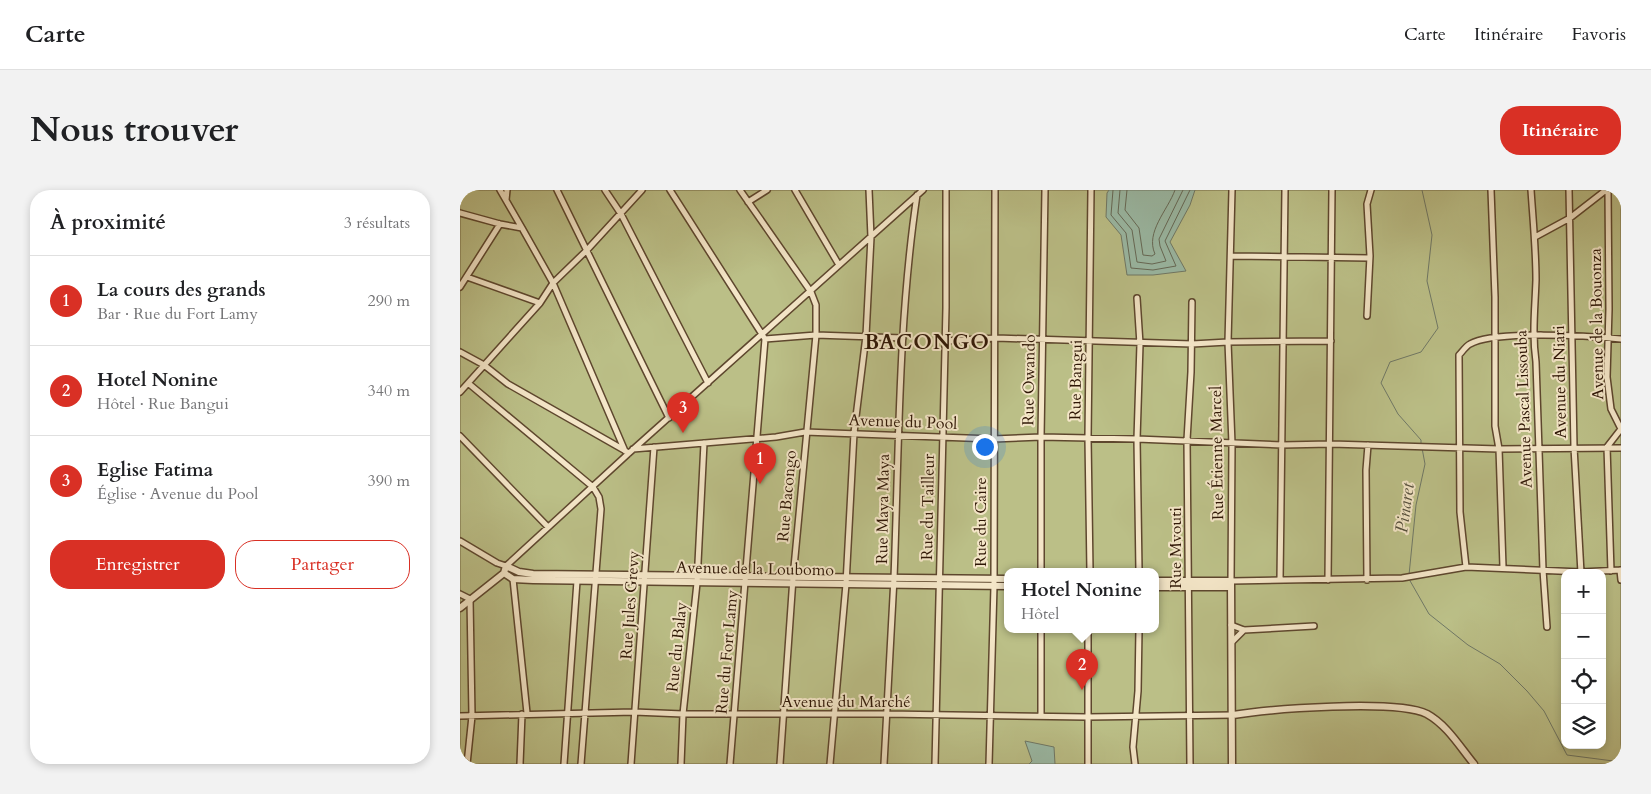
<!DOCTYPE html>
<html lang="fr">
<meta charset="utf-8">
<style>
body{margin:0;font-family:Cardo,serif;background:#f2f2f2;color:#202124}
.controls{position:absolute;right:15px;bottom:15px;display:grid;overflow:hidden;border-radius:10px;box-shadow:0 2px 8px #0003}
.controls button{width:45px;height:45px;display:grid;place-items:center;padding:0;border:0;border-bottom:1px solid #e0e0e0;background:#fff;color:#202124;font:25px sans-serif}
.you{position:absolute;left:524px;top:256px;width:18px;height:18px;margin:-12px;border:4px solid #fff;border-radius:50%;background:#1a73e8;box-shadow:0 0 0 8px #1a73e833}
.badge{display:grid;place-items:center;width:32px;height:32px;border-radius:50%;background:#d93025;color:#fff;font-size:16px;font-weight:700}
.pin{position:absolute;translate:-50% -41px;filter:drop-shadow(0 1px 2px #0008)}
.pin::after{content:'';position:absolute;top:26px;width:18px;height:15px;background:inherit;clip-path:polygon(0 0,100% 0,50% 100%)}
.popup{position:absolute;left:544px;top:378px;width:155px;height:65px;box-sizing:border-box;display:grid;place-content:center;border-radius:10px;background:#fff;filter:drop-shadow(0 1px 4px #0005);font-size:16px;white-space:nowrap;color:#757577}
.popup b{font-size:19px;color:#202124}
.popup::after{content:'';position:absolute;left:50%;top:100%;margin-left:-10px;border:10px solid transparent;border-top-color:#fff}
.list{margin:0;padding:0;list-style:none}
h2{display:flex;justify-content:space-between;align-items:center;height:65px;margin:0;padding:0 20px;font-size:21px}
h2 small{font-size:16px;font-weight:400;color:#757577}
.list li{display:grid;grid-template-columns:32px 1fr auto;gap:15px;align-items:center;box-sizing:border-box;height:90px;padding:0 20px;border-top:1px solid #e0e0e0}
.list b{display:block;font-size:19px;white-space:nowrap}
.list p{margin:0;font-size:16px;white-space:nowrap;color:#757577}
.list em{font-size:16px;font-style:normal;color:#757577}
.actions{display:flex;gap:10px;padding:15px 20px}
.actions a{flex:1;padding:11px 0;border:1px solid #d93025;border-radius:20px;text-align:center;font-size:18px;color:#d93025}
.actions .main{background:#d93025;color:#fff}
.icon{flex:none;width:28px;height:28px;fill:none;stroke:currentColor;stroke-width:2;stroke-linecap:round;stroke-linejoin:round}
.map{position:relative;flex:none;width:1161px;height:574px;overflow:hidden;border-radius:20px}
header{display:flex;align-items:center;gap:30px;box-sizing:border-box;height:70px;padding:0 25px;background:#fff;border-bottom:1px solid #e0e0e0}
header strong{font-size:24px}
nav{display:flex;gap:28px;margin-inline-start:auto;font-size:18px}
.intro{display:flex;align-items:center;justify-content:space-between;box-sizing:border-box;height:120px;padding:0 30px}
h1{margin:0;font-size:35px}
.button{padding:12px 22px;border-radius:20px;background:#d93025;color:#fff;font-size:18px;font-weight:700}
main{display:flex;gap:30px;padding:0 30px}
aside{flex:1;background:#fff;border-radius:20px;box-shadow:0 2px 8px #0003}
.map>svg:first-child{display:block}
.green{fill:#bbbf87;stroke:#746a46;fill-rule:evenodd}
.water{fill:#9abaa6;stroke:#6f7866}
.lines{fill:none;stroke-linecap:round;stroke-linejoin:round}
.shore{stroke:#646856;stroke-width:1}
.stream{stroke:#6f7866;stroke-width:1}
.minor-casing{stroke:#5e472e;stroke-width:8}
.tertiary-casing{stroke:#5e472e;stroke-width:9}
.minor{stroke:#f4e6c8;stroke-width:5}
.tertiary{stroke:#f4e6c8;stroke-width:6}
.labels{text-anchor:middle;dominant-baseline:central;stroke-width:4;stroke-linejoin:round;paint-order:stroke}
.street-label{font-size:16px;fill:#2e1605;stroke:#f4e6c8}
.water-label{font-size:18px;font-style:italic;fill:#544f3d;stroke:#f4e6c8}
.district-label{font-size:21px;font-weight:bold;letter-spacing:1px;fill:#2e1605;stroke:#f4e6c8}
</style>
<header>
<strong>Carte</strong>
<nav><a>Carte</a><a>Itinéraire</a><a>Favoris</a></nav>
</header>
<div class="intro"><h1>Nous trouver</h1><a class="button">Itinéraire</a></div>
<main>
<aside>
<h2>À proximité<small>3 résultats</small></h2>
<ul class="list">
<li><span class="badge">1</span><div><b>La cours des grands</b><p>Bar · Rue du Fort Lamy</p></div><em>290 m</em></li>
<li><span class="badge">2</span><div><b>Hotel Nonine</b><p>Hôtel · Rue Bangui</p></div><em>340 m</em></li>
<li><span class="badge">3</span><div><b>Eglise Fatima</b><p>Église · Avenue du Pool</p></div><em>390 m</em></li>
</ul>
<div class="actions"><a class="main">Enregistrer</a><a>Partager</a></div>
</aside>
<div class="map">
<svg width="1161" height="574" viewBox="0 0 1161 574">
<rect width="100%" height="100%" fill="#eed9aa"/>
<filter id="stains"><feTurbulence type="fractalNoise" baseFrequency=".004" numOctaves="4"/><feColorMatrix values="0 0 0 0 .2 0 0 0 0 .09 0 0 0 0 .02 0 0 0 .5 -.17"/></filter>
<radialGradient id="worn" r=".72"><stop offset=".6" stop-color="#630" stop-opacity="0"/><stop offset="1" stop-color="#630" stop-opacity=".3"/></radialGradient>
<path class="green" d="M0,0H1161V574H0ZM548,381H696V439H548ZM1105,383H1142V555H1105Z"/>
<path class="water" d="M649,0H735L730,15L710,52L726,81L693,85H667L661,45L646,27L647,3Z
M565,551L594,557L595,574H569L572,571Z"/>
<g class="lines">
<path class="shore" d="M653,0L651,25L666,43L671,78L693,80L716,76L705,51L730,0
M660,0L658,23L672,40L677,72L692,74L706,71L700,56L699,49L723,0
M667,0L665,20L679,38L683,65L692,66L695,64C685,42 708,20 715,0"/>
<path class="stream" d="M961,254V250L938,224L921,193L930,172L961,162L978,138L967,91L972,45L962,0
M949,385L956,315L965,274L962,258
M949,389L969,424L1008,455L1040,474L1067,501L1084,521L1107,565L1161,572"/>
<g class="minor-casing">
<path id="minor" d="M40,0L62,38
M97,0L209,228
M145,0L161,24L248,193
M210,0L305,149L270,574
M280,0L351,102L356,115V145L333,388L320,574
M335,0L379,75
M772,0L768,152L772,254L771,391L942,388L1006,377L1121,382L1161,380
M1031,0L1035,107V236L1039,259L1043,377
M1071,0C1073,30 1076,60 1076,90C1075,119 1072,143 1076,172L1083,380L1087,437
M1109,0L1114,257L1121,383
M1148,0L1149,119L1147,187L1151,219L1161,239L1147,257L1151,381
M46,10L47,0
M288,12L307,0
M0,23L40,34L62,38L93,93L165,261L169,263
M1075,47L1110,28L1146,0
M771,66L909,68
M7,87L80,113
M0,97L40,34
M677,108L680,154L677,249L679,381
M907,126L910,66L907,14L911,0
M305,149L356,145L443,148
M484,151L536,148L732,154L768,152L871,151
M0,162L24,175L48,194L164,260
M8,193L133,297L139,307L141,319L121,574
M0,202L80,113L93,93L127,60L182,0
M0,246L88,337
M173,259L316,247L345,242L533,249L581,247L677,249L822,255L871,254L1039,259L1161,258
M0,351L37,373L46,376L169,263L463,0
M1006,377L1000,322L999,165C1002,162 1006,156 1010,154C1035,140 1131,146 1161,149
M1160,380L1161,390
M581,381V247L585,0
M630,381L628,248L631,0
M53,389L67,523
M820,390L825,0
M868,390L872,0
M907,390L906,280L908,255
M0,404L10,409L12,526L7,574
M771,435L784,440L854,436
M772,452L784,440
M0,526L174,522L223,524H426L627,527L773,525
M581,526V439
M60,574L62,524
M104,574L117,391
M171,574L194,257
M221,574L223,524L237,393L244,253
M370,574L386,394L394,243L406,146L411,47L409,0
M424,574C427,512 431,450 434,388C439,261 438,132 457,5
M475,574L486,118V0
M529,574L534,396L535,0
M628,574V439
M675,574L673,557L678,501L679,439
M730,574L727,250L731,182L732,112"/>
</g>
<g class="tertiary-casing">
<path id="tertiary" d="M44,383L53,389L73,390L548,396
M696,391H771L772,574
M696,397H771
M0,418L44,383L46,376L59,382L73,384L548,389
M773,525C810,519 936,509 967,524C987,535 1000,557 1014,574"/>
</g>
<use href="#minor" class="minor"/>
<use href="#tertiary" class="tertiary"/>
</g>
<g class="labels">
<g class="street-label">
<text transform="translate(1137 134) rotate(-91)">Avenue de la Bouonza</text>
<text transform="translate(569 190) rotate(-89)">Rue Owando</text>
<text transform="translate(616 190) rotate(-89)">Rue Bangui</text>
<text transform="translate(1100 192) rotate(-91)">Avenue du Niari</text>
<text transform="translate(1064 219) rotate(-92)">Avenue Pascal Lissouba</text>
<text transform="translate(443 232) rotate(2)">Avenue du Pool</text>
<text transform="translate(757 263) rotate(-91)">Rue Étienne Marcel</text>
<text transform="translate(327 306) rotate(-85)">Rue Bacongo</text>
<text transform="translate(468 317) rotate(-89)">Rue du Tailleur</text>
<text transform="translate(423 319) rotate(-89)">Rue Maya Maya</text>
<text transform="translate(521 332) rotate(-90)">Rue du Caire</text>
<text transform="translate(716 358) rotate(-90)">Rue Mvouti</text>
<text transform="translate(295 379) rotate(1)">Avenue de la Loubomo</text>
<text transform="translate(170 415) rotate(-86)">Rue Jules Grevy</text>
<text transform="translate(217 457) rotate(-84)">Rue du Balay</text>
<text transform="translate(267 462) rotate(-85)">Rue du Fort Lamy</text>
<text x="386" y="512">Avenue du Marché</text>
</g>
<g class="water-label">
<text transform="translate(945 318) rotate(-82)">Pinaret</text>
</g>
<g class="district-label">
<text x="467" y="152">BACONGO</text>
</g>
</g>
<rect width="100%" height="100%" filter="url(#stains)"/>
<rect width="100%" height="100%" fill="url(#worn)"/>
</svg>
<div class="controls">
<button>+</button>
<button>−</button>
<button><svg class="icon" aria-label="locate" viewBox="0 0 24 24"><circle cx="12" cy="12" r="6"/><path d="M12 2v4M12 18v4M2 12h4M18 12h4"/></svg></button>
<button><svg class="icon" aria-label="layers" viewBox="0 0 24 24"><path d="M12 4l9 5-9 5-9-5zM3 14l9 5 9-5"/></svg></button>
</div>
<div class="you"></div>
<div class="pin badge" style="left:300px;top:294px">1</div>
<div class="pin badge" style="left:622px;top:500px">2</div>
<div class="popup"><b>Hotel Nonine</b>Hôtel</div>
<div class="pin badge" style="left:223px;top:243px">3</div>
</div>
</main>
